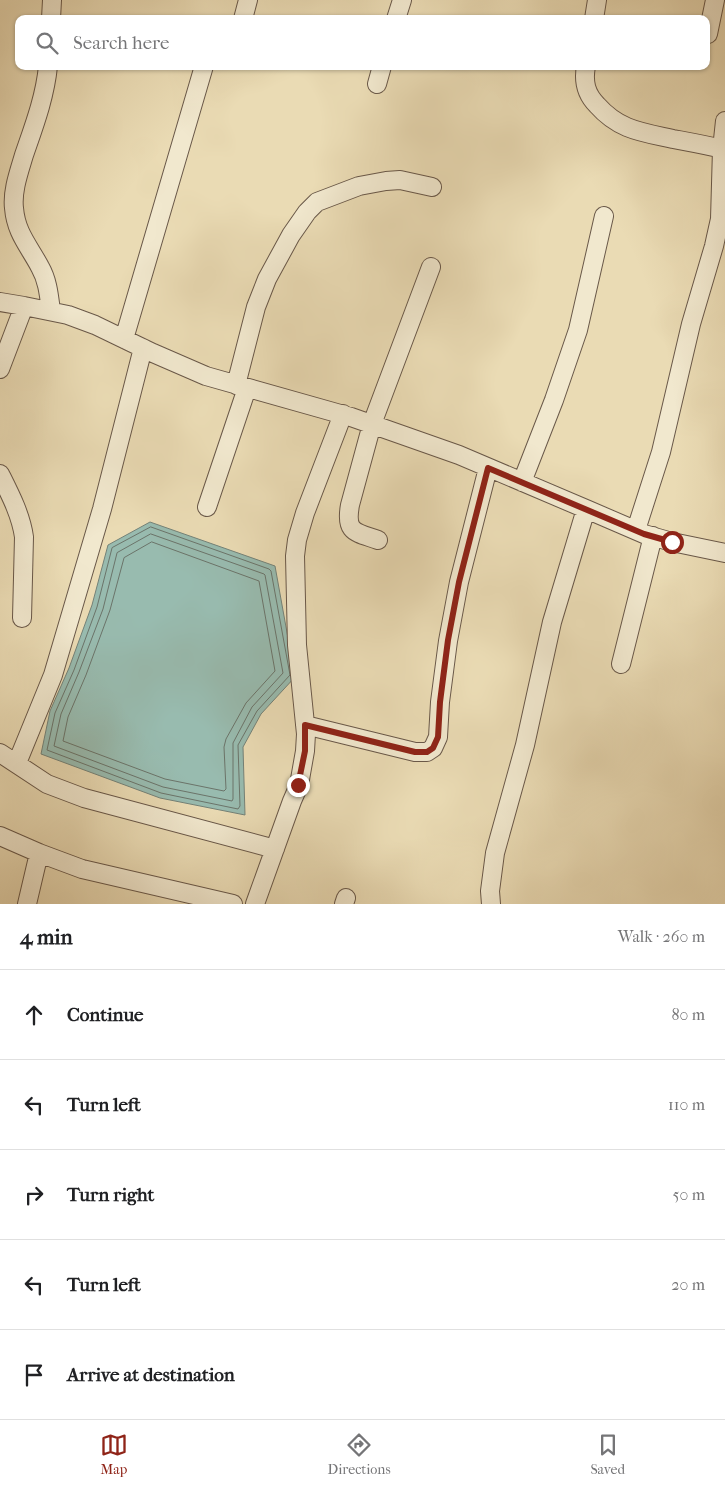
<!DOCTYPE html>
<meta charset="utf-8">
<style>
body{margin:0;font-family:"IM FELL French Canon",serif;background:#f6f6f6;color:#202124}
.stop{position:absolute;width:15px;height:15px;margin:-11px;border:4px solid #8f2418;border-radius:50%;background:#fff}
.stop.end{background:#8f2418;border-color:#fff;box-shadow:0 1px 5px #0008}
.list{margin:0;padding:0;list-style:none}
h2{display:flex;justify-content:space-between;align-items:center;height:65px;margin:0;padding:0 20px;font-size:21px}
h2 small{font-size:16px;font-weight:400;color:#757577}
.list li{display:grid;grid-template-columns:32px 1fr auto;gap:15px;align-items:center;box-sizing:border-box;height:90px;padding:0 20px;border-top:1px solid #e0e0e0}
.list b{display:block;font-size:19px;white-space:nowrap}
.list em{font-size:16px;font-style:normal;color:#757577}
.icon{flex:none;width:28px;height:28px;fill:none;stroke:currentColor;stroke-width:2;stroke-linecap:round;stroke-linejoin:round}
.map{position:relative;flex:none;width:725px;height:904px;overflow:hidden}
.search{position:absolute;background:#fff;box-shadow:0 1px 4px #0004;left:15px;right:15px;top:15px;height:55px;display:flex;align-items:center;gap:12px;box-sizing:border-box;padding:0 18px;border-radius:10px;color:#757577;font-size:19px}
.sheet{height:515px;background:#fff}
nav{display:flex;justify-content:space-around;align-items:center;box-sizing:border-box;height:70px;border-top:1px solid #e0e0e0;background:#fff;font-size:14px;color:#757577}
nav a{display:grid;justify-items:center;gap:2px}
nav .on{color:#8f2418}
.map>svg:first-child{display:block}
.water{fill:#98bbaf;stroke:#748278}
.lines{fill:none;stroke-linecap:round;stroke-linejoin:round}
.shore{stroke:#6b746a;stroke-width:1}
.minor-casing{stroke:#695849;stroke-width:20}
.minor{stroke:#f1e8ce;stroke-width:18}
.route{stroke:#8f2418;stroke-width:6}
</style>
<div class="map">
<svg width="725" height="904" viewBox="0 0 725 904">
<rect width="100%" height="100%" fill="#eadbb4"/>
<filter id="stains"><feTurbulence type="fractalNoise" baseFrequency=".004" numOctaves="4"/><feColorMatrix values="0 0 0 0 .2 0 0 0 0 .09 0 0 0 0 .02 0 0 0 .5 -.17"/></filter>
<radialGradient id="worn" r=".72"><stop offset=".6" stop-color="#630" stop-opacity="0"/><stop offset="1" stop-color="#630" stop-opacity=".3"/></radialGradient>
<path class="water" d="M150,522L275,566L295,677L261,714L243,747L245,815L160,798L41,754L50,711L69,668L92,605L108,545Z"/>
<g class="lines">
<path class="shore" d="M151,527L269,569L271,571L290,675L257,711L238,745L240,806L238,809L161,793L47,750L55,713L74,670L97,607L112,548Z
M151,534L264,574L265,575L283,673L252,707L233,743V799L232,801L163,787L54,746L61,714L79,672L103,609L117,553Z
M152,542L259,581L275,671L246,703L226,739L224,747L226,789L224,791L165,779L63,741L68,717L86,675L110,610L124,558Z"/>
<g class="minor-casing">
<path id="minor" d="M51,19L52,0
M243,19L248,0
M396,19L402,0
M594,19L597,0
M708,34L715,0
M48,66C45,97 34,126 24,155C19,172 12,191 14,208C16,233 29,246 40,267C48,281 49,296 51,311
M586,66C583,82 586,94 597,105C619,130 641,132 673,139C689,142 706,145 722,149
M377,84L382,66
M0,302L24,306L68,315L95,325L153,353L206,376L351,417L459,455L586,509L552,622L525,745L495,853L490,891L491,904
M124,339L204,66
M0,369L24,306
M236,385L256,307L267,279L291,235L307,212L317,202L359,186L386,181L400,180L432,187
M0,474C10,494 21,515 24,537L22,618
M522,482L554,400L578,330L604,216
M207,507L247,388
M586,509L644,534L672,542L725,553
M636,530L661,452L691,324L714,246L720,219L722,149L725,121
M378,540C355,532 345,533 350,505L372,424L431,267
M621,664L653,536
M305,725L415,752H427L433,748L438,737L440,702L448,641L459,582L488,468
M0,753L47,784L84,798L275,849
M17,763L53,675L102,509L143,348
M0,836L39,853L82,869L233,904
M27,904L39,853
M255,904L292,801L299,785L305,751L306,734L297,645L295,556L297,540L305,513L343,414
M344,904L346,898"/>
</g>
<use href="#minor" class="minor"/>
</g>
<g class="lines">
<path class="route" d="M298,785L305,751V725L415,752H427L433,748L438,737L440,702L448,640L459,582L488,468L644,534L672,542"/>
</g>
<rect width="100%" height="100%" filter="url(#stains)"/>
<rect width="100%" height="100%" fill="url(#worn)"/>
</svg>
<div class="stop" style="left:672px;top:542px"></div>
<div class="stop end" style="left:298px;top:785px"></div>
<div class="search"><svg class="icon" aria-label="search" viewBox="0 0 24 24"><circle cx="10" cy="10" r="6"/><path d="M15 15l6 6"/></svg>Search here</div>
</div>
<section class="sheet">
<h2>4 min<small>Walk · 260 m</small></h2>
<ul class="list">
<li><svg class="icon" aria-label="ahead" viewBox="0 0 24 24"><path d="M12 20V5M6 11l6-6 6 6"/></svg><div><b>Continue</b></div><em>80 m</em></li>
<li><svg class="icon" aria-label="left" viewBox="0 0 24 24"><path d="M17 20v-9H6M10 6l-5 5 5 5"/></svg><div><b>Turn left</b></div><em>110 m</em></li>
<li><svg class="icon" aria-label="right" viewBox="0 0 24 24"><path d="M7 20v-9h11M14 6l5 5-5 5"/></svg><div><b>Turn right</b></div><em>50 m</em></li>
<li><svg class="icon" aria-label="left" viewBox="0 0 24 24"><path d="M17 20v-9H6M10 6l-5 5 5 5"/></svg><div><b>Turn left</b></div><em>20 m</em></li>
<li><svg class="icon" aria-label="arrive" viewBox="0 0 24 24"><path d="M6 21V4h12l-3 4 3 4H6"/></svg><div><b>Arrive at destination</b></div></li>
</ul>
</section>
<nav>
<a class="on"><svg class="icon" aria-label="map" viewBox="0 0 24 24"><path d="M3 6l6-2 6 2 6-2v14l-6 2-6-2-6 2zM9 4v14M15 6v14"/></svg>Map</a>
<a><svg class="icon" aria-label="directions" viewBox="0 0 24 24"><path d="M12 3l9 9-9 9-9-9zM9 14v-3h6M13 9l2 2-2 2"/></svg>Directions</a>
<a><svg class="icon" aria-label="saved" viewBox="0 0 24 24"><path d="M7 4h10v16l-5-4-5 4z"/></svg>Saved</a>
</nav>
